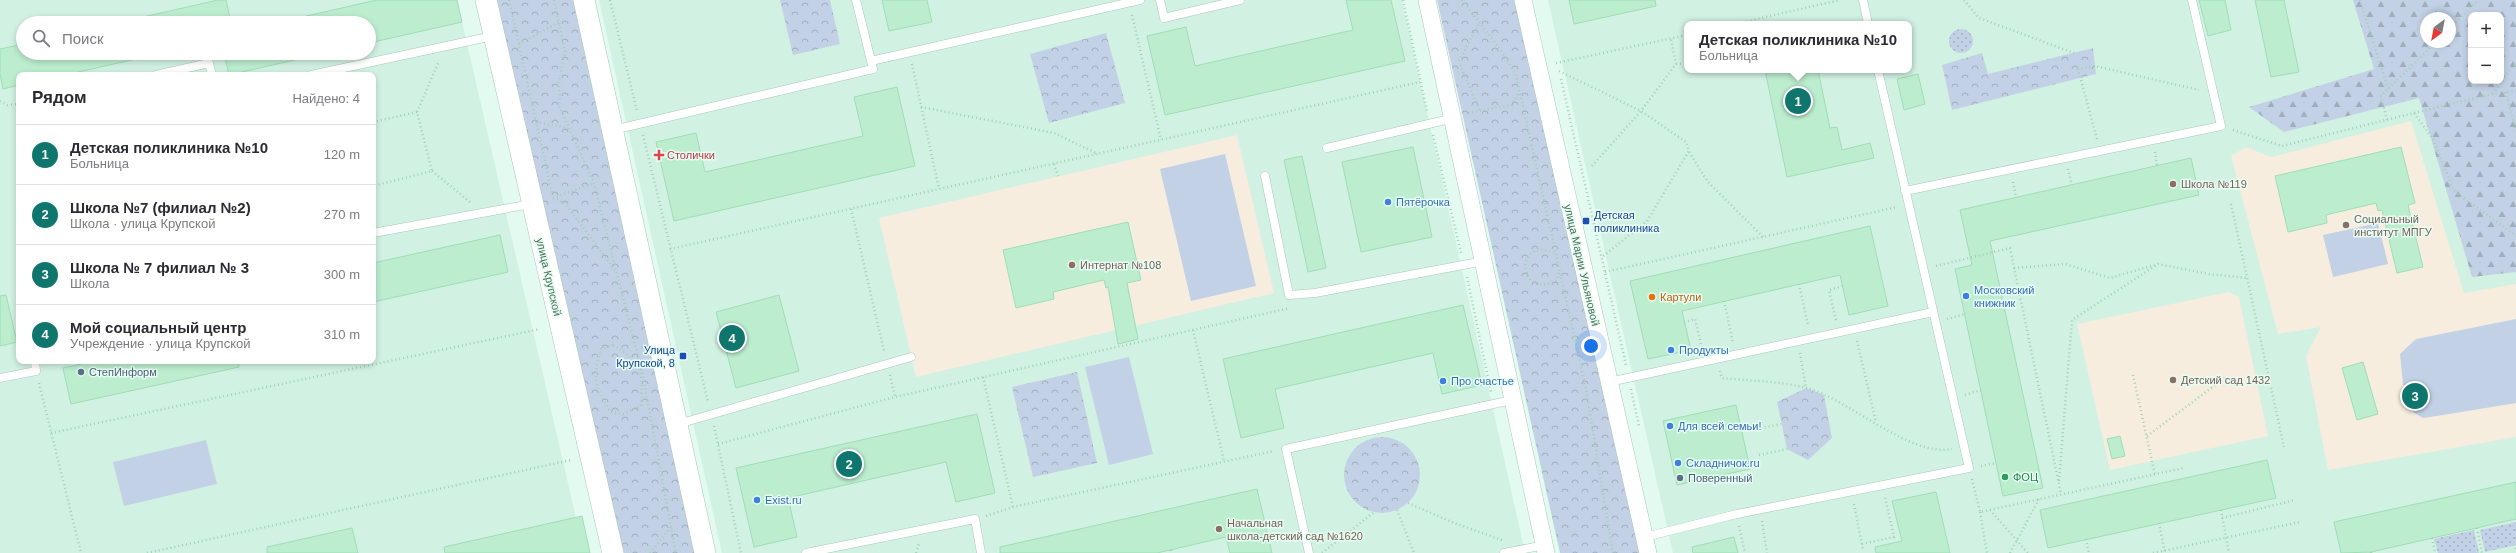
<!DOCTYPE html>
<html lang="ru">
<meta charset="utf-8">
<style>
body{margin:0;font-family:Helvetica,sans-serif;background:#f2f2f3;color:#2b2b33}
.controls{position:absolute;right:12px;top:12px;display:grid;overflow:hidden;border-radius:8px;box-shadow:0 2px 6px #0003}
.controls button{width:36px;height:36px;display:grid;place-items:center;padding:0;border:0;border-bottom:1px solid #e1e1e2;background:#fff;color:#2b2b33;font:20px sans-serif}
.compass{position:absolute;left:2420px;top:12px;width:36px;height:36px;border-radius:50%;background:#fff;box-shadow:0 2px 6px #0003;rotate:212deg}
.you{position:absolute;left:1591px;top:346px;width:14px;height:14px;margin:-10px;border:3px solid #fff;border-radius:50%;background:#1a73e8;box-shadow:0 0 0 6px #1a73e833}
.badge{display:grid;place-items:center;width:26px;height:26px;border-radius:50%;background:#0f766e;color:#fff;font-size:13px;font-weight:700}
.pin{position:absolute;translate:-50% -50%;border:2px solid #fff;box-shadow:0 1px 4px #0006}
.popup{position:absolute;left:1684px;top:21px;width:228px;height:52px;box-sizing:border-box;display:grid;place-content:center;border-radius:8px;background:#fff;filter:drop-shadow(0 1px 3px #0005);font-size:13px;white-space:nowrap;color:#7c7c81}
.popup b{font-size:15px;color:#2b2b33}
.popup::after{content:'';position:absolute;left:50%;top:100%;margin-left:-8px;border:8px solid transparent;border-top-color:#fff}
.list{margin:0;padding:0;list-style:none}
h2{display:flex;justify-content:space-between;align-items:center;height:52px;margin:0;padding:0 16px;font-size:17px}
h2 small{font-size:13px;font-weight:400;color:#7c7c81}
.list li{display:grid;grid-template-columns:26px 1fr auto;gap:12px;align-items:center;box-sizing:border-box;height:60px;padding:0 16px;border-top:1px solid #e1e1e2}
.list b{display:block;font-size:15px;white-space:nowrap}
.list p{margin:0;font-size:13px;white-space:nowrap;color:#7c7c81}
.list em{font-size:13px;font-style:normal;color:#7c7c81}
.icon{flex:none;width:22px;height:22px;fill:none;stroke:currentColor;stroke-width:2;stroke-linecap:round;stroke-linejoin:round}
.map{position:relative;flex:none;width:2516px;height:553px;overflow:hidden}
.search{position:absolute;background:#fff;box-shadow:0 2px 6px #0003;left:16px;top:16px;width:360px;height:44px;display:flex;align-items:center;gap:10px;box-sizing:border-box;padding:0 14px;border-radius:22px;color:#7c7c81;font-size:15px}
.panel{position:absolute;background:#fff;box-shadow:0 2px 6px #0003;left:16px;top:72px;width:360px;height:292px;border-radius:8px}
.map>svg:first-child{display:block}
.residential{fill:#d1f1e2;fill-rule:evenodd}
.education{fill:#f6eddf}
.forest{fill:url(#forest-firs);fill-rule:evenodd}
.park{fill:url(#park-crowns)}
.garden{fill:url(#garden-dots)}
.pitch{fill:#c2d1e5}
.building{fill:#bcedcf;stroke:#9edeb6}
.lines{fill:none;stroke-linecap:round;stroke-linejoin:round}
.service-casing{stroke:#aac9b8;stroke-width:9}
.minor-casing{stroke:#aac9b8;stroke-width:18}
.tertiary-casing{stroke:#aac9b8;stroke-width:22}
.path{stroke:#a0d1b3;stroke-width:2.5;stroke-dasharray:1 3;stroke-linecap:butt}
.service{stroke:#fff;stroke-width:8}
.minor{stroke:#fff;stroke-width:17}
.tertiary{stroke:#fff;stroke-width:21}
.health-dot{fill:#e0444e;stroke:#e7fdf4;stroke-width:1.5}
.education-dot{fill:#8d6e63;stroke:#e7fdf4;stroke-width:1.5}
.shop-dot{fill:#3f7fe0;stroke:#e7fdf4;stroke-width:1.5}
.transit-dot{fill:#1a4fb4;stroke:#e7fdf4;stroke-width:1.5}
.food-dot{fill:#e8710a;stroke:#e7fdf4;stroke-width:1.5}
.service-dot{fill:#5c6f8a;stroke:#e7fdf4;stroke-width:1.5}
.leisure-dot{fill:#2e9e5b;stroke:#e7fdf4;stroke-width:1.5}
.labels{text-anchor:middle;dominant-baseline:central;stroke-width:3;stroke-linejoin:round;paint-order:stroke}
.health-label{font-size:11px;fill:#be3a42;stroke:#e7fdf4;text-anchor:start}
.education-label{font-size:11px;fill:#785e54;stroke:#e7fdf4;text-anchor:start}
.shop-label{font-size:11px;fill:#366cbe;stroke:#e7fdf4;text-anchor:start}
.transit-label{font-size:11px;fill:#164399;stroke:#e7fdf4;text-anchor:start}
.street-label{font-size:11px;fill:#4b6f57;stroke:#e7fdf4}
.food-label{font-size:11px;fill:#c56008;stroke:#e7fdf4;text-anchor:start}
.service-label{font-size:11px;fill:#4e5e75;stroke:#e7fdf4;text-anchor:start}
.leisure-label{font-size:11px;fill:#27864d;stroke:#e7fdf4;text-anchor:start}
</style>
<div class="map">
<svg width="2516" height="553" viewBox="0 0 2516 553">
<defs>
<pattern id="forest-firs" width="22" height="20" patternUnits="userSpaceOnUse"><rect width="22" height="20" fill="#c2d1e5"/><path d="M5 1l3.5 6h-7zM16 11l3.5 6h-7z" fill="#a0aebc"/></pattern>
<pattern id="park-crowns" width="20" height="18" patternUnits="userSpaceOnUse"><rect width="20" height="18" fill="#c2d1e5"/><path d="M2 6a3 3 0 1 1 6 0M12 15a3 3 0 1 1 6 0" fill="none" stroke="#a0aebc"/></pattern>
<pattern id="garden-dots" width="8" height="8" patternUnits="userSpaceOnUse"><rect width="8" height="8" fill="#c2d1e5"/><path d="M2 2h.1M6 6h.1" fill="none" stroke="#a0aebc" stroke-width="1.8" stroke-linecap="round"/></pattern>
</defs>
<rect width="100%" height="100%" fill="#e2faf0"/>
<path class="residential" d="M0,0H457L584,553H0ZM23,23H369V53H23ZM19,75H373V361H19Z
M599,0H1402L1525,553H722Z
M1548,0H2516V553H1673ZM2471,15H2501V81H2471ZM2426,18H2450V42H2426ZM1687,24H1909V70H1687Z"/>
<path class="education" d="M2411,121L2464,293L2516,284V437L2328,470L2306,356L2321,327L2278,334L2231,156L2246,147L2271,157Z
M1237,135L1274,293L916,377L879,218Z
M2229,292L2239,297L2268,436L2110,470L2077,324Z"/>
<path class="forest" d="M2353,0H2516V272L2472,277L2419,98L2284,132L2249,107L2374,69ZM2471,15H2501V81H2471ZM2426,18H2450V42H2426Z"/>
<path class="park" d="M496,0H577L699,553H621Z
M780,0H830L840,44L793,55Z
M1437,0H1520L1643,553H1560Z
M1106,33L1125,103L1049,123L1030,54Z
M2093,48L2096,74L1952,110L1942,65L1982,53L1988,74Z
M1077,372L1097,463L1033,477L1012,387Z
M1806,388L1824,395L1832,438L1808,460L1787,449L1777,402Z
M1344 475a38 38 0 1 1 76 0a38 38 0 1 1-76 0Z"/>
<path class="garden" d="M1949 41a12 12 0 1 1 24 0a12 12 0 1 1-24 0Z
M2516,522V545L2485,552L2480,530Z
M2474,530L2479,553H2438L2434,539Z"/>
<path class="pitch" d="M1225,154L1256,286L1191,301L1160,169Z
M2378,223L2388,264L2333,277L2323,235Z
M2516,319V403L2437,416L2423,418L2413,412L2403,384L2400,354L2416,339Z
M1129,357L1153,454L1109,465L1085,367Z
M206,440L217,484L124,506L113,462Z"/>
<path class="building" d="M218,0H226L231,23H143V17Z
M377,0H457L462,22L369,43V23H303L302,17Z
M882,0H927L932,22L889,31Z
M1346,0H1391L1405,61L1165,115L1147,36L1186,27L1195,66L1353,30Z
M1569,0H1655L1656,6L1574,24Z
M2199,0H2225L2231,30L2208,36Z
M2255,0H2284L2299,72L2271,77Z
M23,44V53H135L136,59L65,75H19V85L3,89L0,74V49Z
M224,53H298L299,59L229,75Z
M1765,70H1818L1830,128L1837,127L1842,150L1870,143L1874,158L1787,177Z
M1918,74L1925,104L1904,110L1897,79Z
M897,87L915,166L674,221L656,142L696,133L705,172L863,136L854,97Z
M1413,147L1432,237L1361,252L1342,162Z
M2401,147L2415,203L2408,205L2423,267L2397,273L2382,210L2378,211L2376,203L2326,215L2327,223L2288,232L2275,176Z
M1302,156L1326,268L1308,272L1284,160Z
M2191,158L2199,195L1990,241L2043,488L2003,496L1955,269L1972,265L1960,210Z
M1128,222L1141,280L1127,283L1138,339L1118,344L1108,287L1106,288L1104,280L1053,292L1054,299L1016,308L1003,250Z
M1870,226L1888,306L1849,315L1840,275L1682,311L1691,350L1648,359L1630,281Z
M500,235L508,272L373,302V263Z
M6,295L17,342L0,346V296Z
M779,295L799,371L736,388L716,312Z
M1463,305L1482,385L1442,394L1433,353L1275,389L1284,428L1241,438L1223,359Z
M95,361H238L239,367L71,404L63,368Z
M2363,362L2378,414L2357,420L2342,368Z
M1736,405L1750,469L1677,485L1663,421Z
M977,414L995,493L956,502L946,462L788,498L797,537L754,547L736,468Z
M2120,436L2125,456L2112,459L2107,439Z
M2267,460L2276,498L2048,548L2040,510Z
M2516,482V519L2371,552L2341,553L2334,522Z
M1257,489L1272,553H1230L1226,537L1157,553H1000V547Z
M1936,492L1950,553H1876L1875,547L1902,541L1892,501Z
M582,516L590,553H445L444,547Z
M352,528L358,553H267V547Z
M1734,537L1738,553H1693L1692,547Z"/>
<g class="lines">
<g class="service-casing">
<path id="service" d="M1160,0L1164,18L1240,0
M1863,0L1868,24
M871,61L1140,0
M156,75L209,63L212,75
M311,75L493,36
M613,130L873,69L856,0
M1327,148L1454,118
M1265,176L1289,295L1315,293L1484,261
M1905,191L2221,126L2192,0
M373,233L531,204
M0,378L36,371L35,361
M1609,382L1933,312
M678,424L911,357
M1645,537L1737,514L1969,468L1878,70
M806,553L975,519L981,553
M1309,553L1286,449L1512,400
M1504,553L1545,545"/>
</g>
<g class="minor-casing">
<path id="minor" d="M1427,0L1546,553
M1523,0L1648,553"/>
</g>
<g class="tertiary-casing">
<path id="tertiary" d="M486,0L613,553
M584,0L705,553"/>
</g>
<path class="path" d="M509,0L552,193
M554,0L565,51L559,82L560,108L594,183L643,377L676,553
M610,0L637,111
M1403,0L1427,111
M1462,0L1502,52L1516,75L1586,389L1613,553
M1964,0L1979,18L2074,53
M2360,0L2388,89
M1132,15L1161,140
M1735,24L1840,0
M2450,28L2478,0
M519,44L559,22
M1459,61L1479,23
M1556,63L1687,35
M912,64L939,189
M1676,64L1687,63
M1460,65L1480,111
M1559,71L1641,111L1686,142L1689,151L1647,221L1602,257
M1561,79L1626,365
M2506,92L2516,131
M2493,94L2513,66L2516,65
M0,101L7,105L19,104
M921,107L1054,133L1098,154
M417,112L439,61
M1468,113L1512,105L1519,92
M2414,113L2492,94L2516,91
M2387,120L2381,96L2436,42
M373,122L417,112L432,171L373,186
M536,122L568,128
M2233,130L2282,146L2414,113L2433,139L2454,191L2516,236
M643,135L708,402
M1433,135L1461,253
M2097,139L2078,69L2095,66L2199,90
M1689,152L1708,182L1763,237
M2155,152L2157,166
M1054,164L1058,176
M1592,166L1641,111L1676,64L1671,39
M2068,169L2072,185
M432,171L470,202
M2013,182L2016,197
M553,198L564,202L616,271
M553,198L594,183
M2231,204L2284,447
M851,209L884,351
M670,249L1420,82
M1554,253C1513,236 1518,302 1557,280L1559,272
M1936,266L2010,248L2061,494
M2014,268L2065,264L2110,278L2158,264L2209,274L2247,278
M1605,272L1897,207
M1467,277L1491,392
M1799,284L1808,326
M1724,301L1733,343
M1947,319L1965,314
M1836,320L1829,290L1843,286
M1684,322L1695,319L1702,349
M1193,330L1224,461
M1857,341L1876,422
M613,345C643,363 643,372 641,406L623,414L610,412C595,385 592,379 601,349Z
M1800,353L1806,388
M1720,371L1722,378C1749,381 1781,381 1807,388C1850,400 1909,457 1952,449
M890,375L895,397
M2133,375L2155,475
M983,377L1013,507
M39,383L81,553
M1631,389L1639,426
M1965,395L1981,390
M714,426L741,553
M1753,430L1781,424
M51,433L540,329
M2147,436L2226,377
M718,444L895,397L1290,308
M1759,455L1787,449
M1981,466L1996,463
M1972,479L1980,512L2184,468
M2059,481L2072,320L2158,264
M1408,503L1454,523L1502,540
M1854,504L1863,550
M1397,510L1414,553
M1990,510L2028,553
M2221,510L2229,553
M1980,512L1987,553
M986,516L1013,507L1274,451
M2222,518L2295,500
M1762,521L1767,553
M2159,523L2165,553
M1739,526L1745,553
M2477,528L2482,553
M2432,538L2435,553
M2086,539L2089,553
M1862,544L1894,537L1885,497
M2516,548V549
M1171,550V553
M2371,552V553
M147,553L571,460
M650,553L671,527
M916,553L919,544
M1322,553L1373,513
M2010,553L2039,499
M2153,553L2300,522"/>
<use href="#service" class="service"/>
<use href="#minor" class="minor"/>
<use href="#tertiary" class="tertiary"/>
</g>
<path class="health-dot" d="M657 149h4v4h4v4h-4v4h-4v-4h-4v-4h4z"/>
<g class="education-dot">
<circle cx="2173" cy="184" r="4"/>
<circle cx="2346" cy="225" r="4"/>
<circle cx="1072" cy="265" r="4"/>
<circle cx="2173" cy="380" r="4"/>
<circle cx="1219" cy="529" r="4"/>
</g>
<g class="shop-dot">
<circle cx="1388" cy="202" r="4"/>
<circle cx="1966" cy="296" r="4"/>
<circle cx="1671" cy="350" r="4"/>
<circle cx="1443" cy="381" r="4"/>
<circle cx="1670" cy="426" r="4"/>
<circle cx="1678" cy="463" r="4"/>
<circle cx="757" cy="500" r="4"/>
</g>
<g class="transit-dot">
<rect x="1582" y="217" width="8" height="8" rx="2"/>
<rect x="679" y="352" width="8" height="8" rx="2"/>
</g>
<circle class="food-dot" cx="1652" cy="297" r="4"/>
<g class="service-dot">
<circle cx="81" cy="372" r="4"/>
<circle cx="1680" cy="478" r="4"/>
</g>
<circle class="leisure-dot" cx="2005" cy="477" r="4"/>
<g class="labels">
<g class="health-label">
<text x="667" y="155">Столички</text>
</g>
<g class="education-label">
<text x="2181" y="184">Школа №119</text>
<text x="2354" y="219">Социальный<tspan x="2354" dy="13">институт МПГУ</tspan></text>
<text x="1080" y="265">Интернат №108</text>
<text x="2181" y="380">Детский сад 1432</text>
<text x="1227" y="523">Начальная<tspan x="1227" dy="13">школа-детский сад №1620</tspan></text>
</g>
<g class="shop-label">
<text x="1396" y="202">Пятёрочка</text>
<text x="1974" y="290">Московский<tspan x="1974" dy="13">книжник</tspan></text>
<text x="1679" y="350">Продукты</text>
<text x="1451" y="381">Про счастье</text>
<text x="1678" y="426">Для всей семьи!</text>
<text x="1686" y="463">Складничок.ru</text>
<text x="765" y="500">Exist.ru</text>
</g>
<g class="transit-label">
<text x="1594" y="215">Детская<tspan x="1594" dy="13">поликлиника</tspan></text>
<text x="675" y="350" text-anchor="end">Улица<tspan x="675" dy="13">Крупской, 8</tspan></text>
</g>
<g class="street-label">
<text transform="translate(1582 265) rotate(77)">улица Марии Ульяновой</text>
<text transform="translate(549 277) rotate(77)">улица Крупской</text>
</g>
<g class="food-label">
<text x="1660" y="297">Картули</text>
</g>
<g class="service-label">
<text x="89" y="372">СтепИнформ</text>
<text x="1688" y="478">Поверенный</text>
</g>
<g class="leisure-label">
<text x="2013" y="477">ФОЦ</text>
</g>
</g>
</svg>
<div class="controls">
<button>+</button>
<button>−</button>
</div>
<svg class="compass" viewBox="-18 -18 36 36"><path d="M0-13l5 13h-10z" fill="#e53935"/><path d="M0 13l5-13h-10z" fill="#7c7c81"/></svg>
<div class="you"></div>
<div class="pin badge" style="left:1798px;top:101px">1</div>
<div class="popup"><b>Детская поликлиника №10</b>Больница</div>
<div class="pin badge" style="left:849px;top:464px">2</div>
<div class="pin badge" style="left:2415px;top:396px">3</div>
<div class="pin badge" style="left:732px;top:338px">4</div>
<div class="search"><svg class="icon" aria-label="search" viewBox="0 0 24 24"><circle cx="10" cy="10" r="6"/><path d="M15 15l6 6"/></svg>Поиск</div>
<section class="panel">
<h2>Рядом<small>Найдено: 4</small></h2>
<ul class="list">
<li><span class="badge">1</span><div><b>Детская поликлиника №10</b><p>Больница</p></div><em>120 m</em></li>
<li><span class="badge">2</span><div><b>Школа №7 (филиал №2)</b><p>Школа · улица Крупской</p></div><em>270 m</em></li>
<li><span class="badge">3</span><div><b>Школа № 7 филиал № 3</b><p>Школа</p></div><em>300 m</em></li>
<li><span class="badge">4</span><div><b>Мой социальный центр</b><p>Учреждение · улица Крупской</p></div><em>310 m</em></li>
</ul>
</section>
</div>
